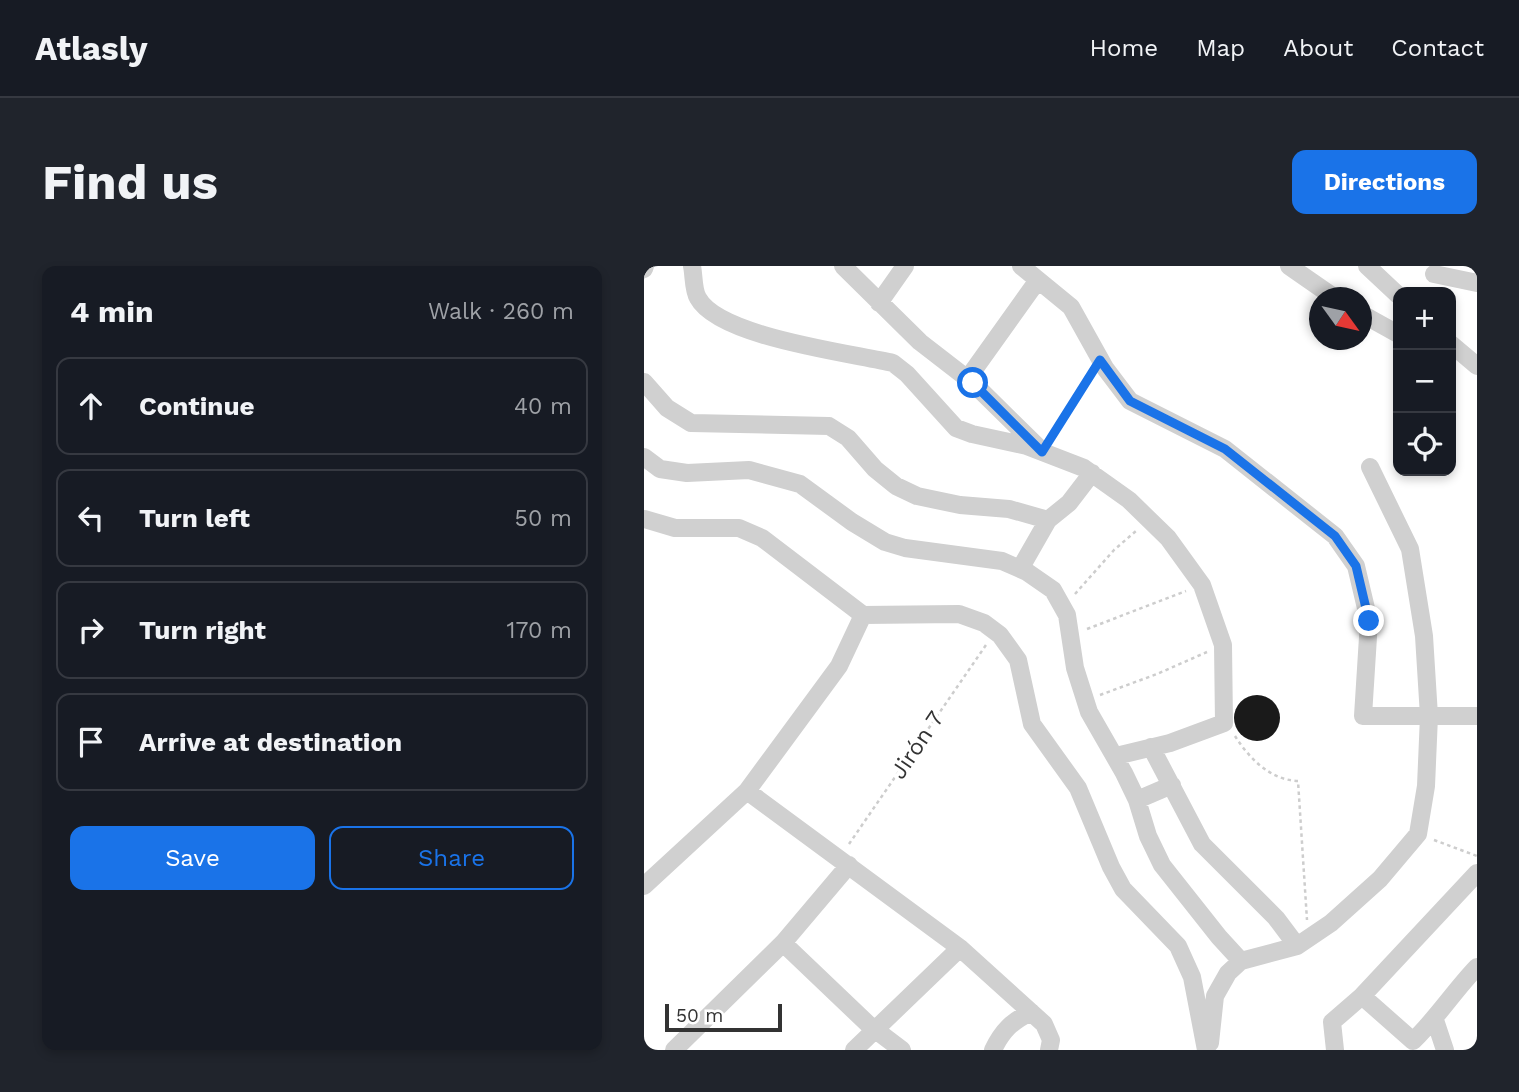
<!DOCTYPE html>
<meta charset="utf-8">
<style>
body{margin:0;font-family:"Work Sans",sans-serif;background:#20242c;color:#f1f3f6}
.controls{position:absolute;right:21px;top:21px;display:grid;overflow:hidden;border-radius:14px;box-shadow:0 4px 10px #0003}
.controls button{width:63px;height:63px;display:grid;place-items:center;padding:0;border:0;border-bottom:2px solid #363941;background:#171b24;color:#f1f3f6;font:35px sans-serif}
.compass{position:absolute;left:665px;top:21px;width:63px;height:63px;border-radius:50%;background:#171b24;box-shadow:0 4px 10px #0003;rotate:123deg}
.scale{position:absolute;left:21px;bottom:18px;width:117px;box-sizing:border-box;padding-left:7px;border:4px solid #333;border-top:0;font-size:19px;line-height:24px;white-space:nowrap;color:#333;-webkit-text-stroke:5px #fff;paint-order:stroke}
.stop{position:absolute;width:21px;height:21px;margin:-16px;border:5px solid #1a73e8;border-radius:50%;background:#fff}
.stop.end{background:#1a73e8;border-color:#fff;box-shadow:0 2px 7px #0008}
.list{margin:0;padding:0;list-style:none}
h2{display:flex;justify-content:space-between;align-items:center;height:91px;margin:0;padding:0 28px;font-size:30px}
h2 small{font-size:23px;font-weight:400;color:#9ea1a6}
.list li{display:grid;grid-template-columns:46px 1fr auto;gap:21px;align-items:center;box-sizing:border-box;height:98px;margin:0 14px 14px;padding:0 14px;border:2px solid #363941;border-radius:14px}
.list b{display:block;font-size:26px;white-space:nowrap}
.list em{font-size:23px;font-style:normal;color:#9ea1a6}
.actions{display:flex;gap:14px;padding:21px 28px}
.actions a{flex:1;padding:16px 0;border:2px solid #1a73e8;border-radius:14px;text-align:center;font-size:24px;color:#1a73e8}
.actions .main{background:#1a73e8;color:#fff}
.icon{flex:none;width:38px;height:38px;fill:none;stroke:currentColor;stroke-width:2;stroke-linecap:round;stroke-linejoin:round}
.map{position:relative;flex:none;width:833px;height:784px;overflow:hidden;border-radius:14px}
header{display:flex;align-items:center;gap:42px;box-sizing:border-box;height:98px;padding:0 35px;background:#171b24;border-bottom:2px solid #363941}
header strong{font-size:33px}
nav{display:flex;gap:38px;margin-inline-start:auto;font-size:24px}
.intro{display:flex;align-items:center;justify-content:space-between;box-sizing:border-box;height:168px;padding:0 42px}
h1{margin:0;font-size:49px}
.button{padding:18px 32px;border-radius:14px;background:#1a73e8;color:#fff;font-size:24px;font-weight:700}
main{display:flex;gap:42px;padding:0 42px}
aside{flex:1;background:#171b24;border-radius:14px;box-shadow:0 4px 10px #0003}
.map>svg:first-child{display:block}
.building{fill:#1a1a1a}
.lines{fill:none;stroke-linecap:round;stroke-linejoin:round}
.path{stroke:#cdcdcd;stroke-width:2.5;stroke-dasharray:3.5 3.5;stroke-linecap:butt}
.minor{stroke:#d0d0d0;stroke-width:18}
.route{stroke:#1a73e8;stroke-width:9}
.labels{text-anchor:middle;dominant-baseline:central;stroke-width:7;stroke-linejoin:round;paint-order:stroke}
.street-label{font-size:23px;fill:#333;stroke:#fff}
</style>
<header>
<strong>Atlasly</strong>
<nav><a>Home</a><a>Map</a><a>About</a><a>Contact</a></nav>
</header>
<div class="intro"><h1>Find us</h1><a class="button">Directions</a></div>
<main>
<aside>
<h2>4 min<small>Walk · 260 m</small></h2>
<ul class="list">
<li><svg class="icon" aria-label="ahead" viewBox="0 0 24 24"><path d="M12 20V5M6 11l6-6 6 6"/></svg><div><b>Continue</b></div><em>40 m</em></li>
<li><svg class="icon" aria-label="left" viewBox="0 0 24 24"><path d="M17 20v-9H6M10 6l-5 5 5 5"/></svg><div><b>Turn left</b></div><em>50 m</em></li>
<li><svg class="icon" aria-label="right" viewBox="0 0 24 24"><path d="M7 20v-9h11M14 6l5 5-5 5"/></svg><div><b>Turn right</b></div><em>170 m</em></li>
<li><svg class="icon" aria-label="arrive" viewBox="0 0 24 24"><path d="M6 21V4h12l-3 4 3 4H6"/></svg><div><b>Arrive at destination</b></div></li>
</ul>
<div class="actions"><a class="main">Save</a><a>Share</a></div>
</aside>
<div class="map">
<svg width="833" height="784" viewBox="0 0 833 784">
<rect width="100%" height="100%" fill="#fff"/>
<path class="building" d="M590 452a23 23 0 1 1 46 0a23 23 0 1 1-46 0Z"/>
<g class="lines">
<path class="path" d="M408,171L447,108
M431,328L470,284L492,265
M443,363L542,325
M456,429L513,408L563,386
M591,470C605,492 626,514 654,515L663,654
M790,574L833,590
M205,578L342,379"/>
<path class="minor" d="M48,0C50,9 49,24 54,32C75,71 206,87 249,97L263,108L312,162L328,168L383,180L440,202L485,234L524,272L558,319L579,379L580,457L526,477L472,490
M199,0L276,76L329,117L396,183
M377,0L427,41L461,102L486,135L581,183L691,270L712,300L725,355L719,450H833
M645,0L691,32
M723,0L754,29
M0,3L1,0
M790,8L833,17
M235,37L261,0
M718,48L754,68
M807,78L833,100
M324,112L394,14
M0,116L23,142L47,157L185,160L204,172L231,203L252,220L273,230L316,239L365,243L404,254
M0,191L16,203L43,207L105,204L156,218L208,256L241,276L261,282L358,295L383,306L409,324L423,349L431,402L445,446L480,507L493,534L504,570L518,599L575,671L597,695
M0,253L31,262H95L118,272L219,349L315,348L340,357L356,369L374,394L388,458L434,522L467,601L479,623L534,680L548,711L562,784
M376,303L404,254L425,237L448,207
M507,481L558,578L632,652L653,680
M103,525L316,682L400,758L407,774L405,784
M493,534L528,519
M0,620L103,525L195,400L219,349
M139,677L225,759L258,784
M718,730L769,775C793,752 810,725 833,701
M791,754L801,784
M566,777L571,730L584,707L597,695L653,680L687,657L736,613L774,568L782,520L785,450L780,370L766,283L726,201
M30,784L139,677L205,599
M210,784L316,682
M349,784C358,765 368,755 387,746
M691,784L688,756L718,730L833,607"/>
</g>
<g class="lines">
<path class="route" d="M329,117L398,186L456,94L486,135L581,183L691,270L712,300L725,355"/>
</g>
<g class="labels">
<g class="street-label">
<text transform="translate(273 479) rotate(-56)">Jirón 7</text>
</g>
</g>
</svg>
<div class="controls">
<button>+</button>
<button>−</button>
<button><svg class="icon" aria-label="locate" viewBox="0 0 24 24"><circle cx="12" cy="12" r="6"/><path d="M12 2v4M12 18v4M2 12h4M18 12h4"/></svg></button>
</div>
<svg class="compass" viewBox="-18 -18 36 36"><path d="M0-13l5 13h-10z" fill="#e53935"/><path d="M0 13l5-13h-10z" fill="#9ea1a6"/></svg>
<div class="scale">50 m</div>
<div class="stop" style="left:329px;top:117px"></div>
<div class="stop end" style="left:725px;top:355px"></div>
</div>
</main>
